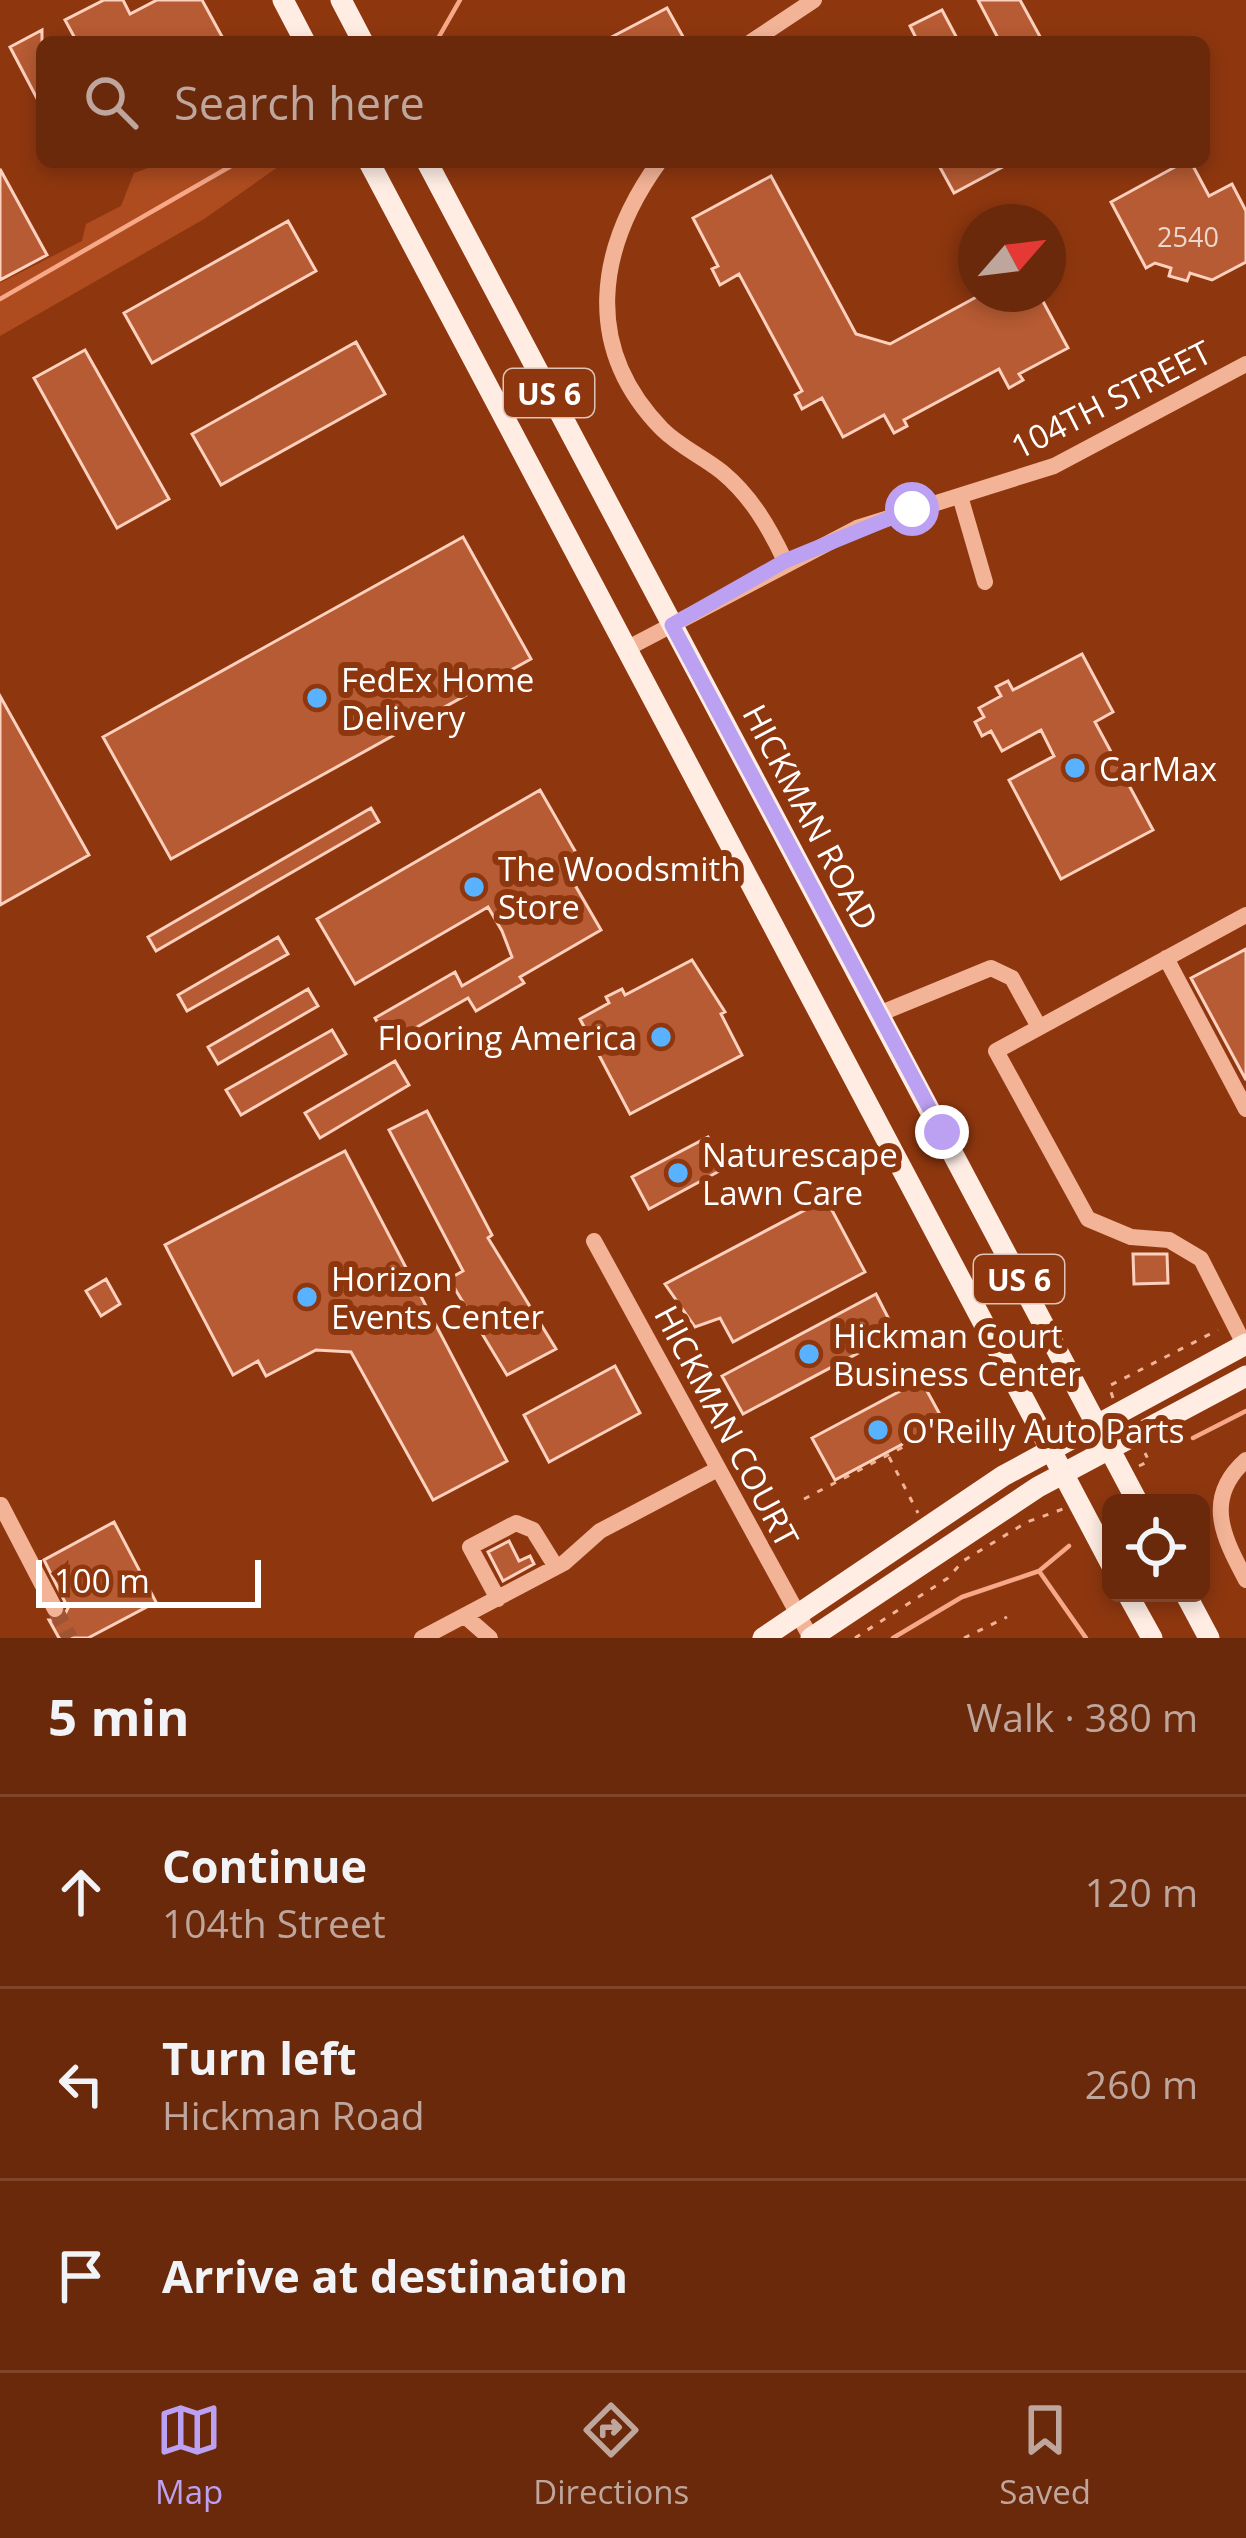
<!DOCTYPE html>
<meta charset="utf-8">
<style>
body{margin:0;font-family:"Open Sans",sans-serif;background:#6f3114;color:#f1f3f6}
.controls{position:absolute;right:36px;bottom:36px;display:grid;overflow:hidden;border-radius:18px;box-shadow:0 6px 18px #0003}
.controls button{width:108px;height:108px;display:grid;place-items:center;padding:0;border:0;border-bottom:3px solid #7d452c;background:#6a290b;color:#f1f3f6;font:60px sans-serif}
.compass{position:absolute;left:958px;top:204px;width:108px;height:108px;border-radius:50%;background:#6a290b;box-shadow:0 6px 18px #0003;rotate:62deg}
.scale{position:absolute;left:36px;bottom:30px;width:225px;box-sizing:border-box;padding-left:12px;border:6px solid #fff;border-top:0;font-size:33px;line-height:42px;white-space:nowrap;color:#fff;-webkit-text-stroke:9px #8e370f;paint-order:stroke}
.stop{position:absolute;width:36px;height:36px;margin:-27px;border:9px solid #bca0f2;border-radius:50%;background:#fff}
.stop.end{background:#bca0f2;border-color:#fff;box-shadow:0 3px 12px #0008}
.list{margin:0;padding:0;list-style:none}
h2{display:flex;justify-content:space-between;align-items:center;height:156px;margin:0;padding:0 48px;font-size:51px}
h2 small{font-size:39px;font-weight:400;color:#bea69d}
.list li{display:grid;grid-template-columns:78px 1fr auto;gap:36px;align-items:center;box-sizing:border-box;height:192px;padding:0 48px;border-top:3px solid #7d452c}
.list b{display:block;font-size:45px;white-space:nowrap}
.list p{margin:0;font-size:39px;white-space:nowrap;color:#bea69d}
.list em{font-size:39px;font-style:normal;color:#bea69d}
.icon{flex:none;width:66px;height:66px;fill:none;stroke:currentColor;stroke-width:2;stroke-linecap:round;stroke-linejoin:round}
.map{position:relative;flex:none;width:1246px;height:1638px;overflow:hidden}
.search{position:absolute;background:#6a290b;box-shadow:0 6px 18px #0003;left:36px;right:36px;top:36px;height:132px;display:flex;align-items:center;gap:30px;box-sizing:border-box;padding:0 42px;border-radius:18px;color:#bea69d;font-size:45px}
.sheet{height:732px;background:#6a290b}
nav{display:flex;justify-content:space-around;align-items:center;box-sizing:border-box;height:168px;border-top:3px solid #7d452c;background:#6a290b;font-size:33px;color:#bea69d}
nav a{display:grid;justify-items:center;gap:6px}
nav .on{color:#bca0f2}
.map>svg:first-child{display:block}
.green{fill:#ae4c20}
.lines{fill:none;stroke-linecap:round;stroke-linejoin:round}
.stream{stroke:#f7a888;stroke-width:4.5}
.building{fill:#b65b33;stroke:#fed1bf;stroke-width:3}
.minor-tunnel{stroke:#9f5533;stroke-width:16;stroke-dasharray:16 8;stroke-linecap:butt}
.path{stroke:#f3b397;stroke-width:3;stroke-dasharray:6 9;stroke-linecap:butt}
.minor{stroke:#f3b397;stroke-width:16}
.major{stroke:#ffede3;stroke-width:21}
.route{stroke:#bca0f2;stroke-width:15}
.poi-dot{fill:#59b2ff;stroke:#8e370f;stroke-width:4.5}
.labels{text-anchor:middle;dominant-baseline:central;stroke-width:12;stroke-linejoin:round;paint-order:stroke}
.number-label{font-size:27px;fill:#edd6cc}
.shield{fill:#8e370f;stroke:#ddc3b7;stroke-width:3}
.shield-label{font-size:30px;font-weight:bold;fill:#fff}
.street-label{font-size:33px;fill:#fff;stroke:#8e370f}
.poi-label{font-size:33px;fill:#fff;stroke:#8e370f;text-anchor:start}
</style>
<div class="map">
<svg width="1246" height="1638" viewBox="0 0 1246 1638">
<rect width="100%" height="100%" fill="#8e370f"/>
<path class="green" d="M165,162H285L204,219L0,336V283L82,241L86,224L121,206L134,173Z"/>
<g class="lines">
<path class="stream" d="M436,42L460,0
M0,299L238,162
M1193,1438L1246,1411
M1039,1571L1086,1638
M893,1638L962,1597L1039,1571L1069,1546"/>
</g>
<path class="building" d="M104,0H123L130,14L157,0H202L225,42H77L65,20Z
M978,0H1020L1043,42H1000Z
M667,8L686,42H602Z
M942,10L959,42H918L910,26Z
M42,30V108L10,47Z
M937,162H1012L954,193Z
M1184,162L1192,164L1209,196L1232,184L1246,211V262L1212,280L1190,273L1187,281L1169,276L1171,268L1155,263L1146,268L1111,202Z
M0,169L47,255L0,280Z
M771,176L856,334L890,344L982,294H1039L1068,348L1019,374L1023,380L1009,388L999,369L904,420L907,426L894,433L884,415L843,437L822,398L802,409L795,395L802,391L739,274L720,285L712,269L718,266L693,218Z
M288,221L316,271L152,363L124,313Z
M356,342L385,394L221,485L192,434Z
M85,350L169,499L117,528L34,378Z
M463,537L531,659L171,859L103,737Z
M1082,654L1113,712L1095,722L1153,830L1061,879L1009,780L1054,756L1041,730L1002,751L991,731L982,736L975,722L984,717L979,708L1001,696L996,687L1008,681L1013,690Z
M0,696L89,855L0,905Z
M540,790L579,858L564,866L601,930L520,977L524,983L476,1011L468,998L389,1043L375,1018L455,972L462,986L512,957L502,931L488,907L355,984L317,919Z
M371,808L379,822L156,951L148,937Z
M278,937L288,954L187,1011L178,995Z
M1246,949V1080L1191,978Z
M692,960L725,1012L721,1014L742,1055L630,1114L580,1019L609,1003L606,997L622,989L625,995Z
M308,989L318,1006L218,1064L208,1047Z
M332,1030L346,1054L241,1115L226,1090Z
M395,1061L409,1085L320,1138L305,1113Z
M427,1111L492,1235L488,1238L556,1349L507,1375L449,1279L463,1271L389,1130Z
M708,1137L725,1168L649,1209L632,1177Z
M345,1151L507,1461L433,1500L351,1352L316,1350L266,1376L258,1361L233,1375L165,1245Z
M826,1199L865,1272L733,1342L720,1318L695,1327L665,1284Z
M1133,1254H1167L1168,1283L1134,1284Z
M106,1279L120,1304L101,1316L86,1291Z
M876,1294L896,1333L743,1414L722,1376Z
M615,1366L640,1413L549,1462L524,1415Z
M921,1380L944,1422L835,1480L812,1438Z
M114,1522L156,1602L88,1638H59L49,1620H62L68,1608L44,1560Z
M509,1541L519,1561L530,1556L534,1564L503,1581L488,1552Z"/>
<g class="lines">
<path class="minor-tunnel" d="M55,1609L70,1638"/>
<path class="path" d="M1113,1398L1109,1386L1218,1330
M889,1457L918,1513
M1139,1466L1149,1461L1145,1453
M804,1499L945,1425
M855,1638L948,1578L963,1561L1027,1522L1063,1509
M964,1638L1007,1617"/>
<path class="minor" d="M751,42L814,0
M659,162C597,248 582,347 662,429C680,447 702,456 722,472C751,496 769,527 785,561
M960,496L985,582
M626,649L857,528L1054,466L1246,364
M1166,958L1246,1109
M879,1014L991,968L1012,978L1039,1027
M594,1241L811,1638
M1244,1344L1201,1259L1169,1240L1131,1237L1088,1219L996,1051L1246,915
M1246,1460C1203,1498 1223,1537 1246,1580
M1,1505L55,1609
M498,1599L470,1547L516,1523L533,1530L556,1567
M465,1616L490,1638
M422,1638L564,1563L600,1531L716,1470"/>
<path class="major" d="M283,0L305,42
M341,0L363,42
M369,162L1111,1564
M427,162L1138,1503
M1127,1593L1152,1638
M1185,1593L1209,1638
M763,1638L1003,1476L1246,1344
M811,1638L1038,1487L1246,1376"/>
</g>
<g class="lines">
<path class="route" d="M912,509L785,561L672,625L942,1132"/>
</g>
<g class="poi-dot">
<circle cx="317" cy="698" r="12"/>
<circle cx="1075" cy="768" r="12"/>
<circle cx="474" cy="887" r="12"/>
<circle cx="661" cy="1037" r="12"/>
<circle cx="678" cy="1173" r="12"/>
<circle cx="307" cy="1297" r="12"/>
<circle cx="809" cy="1354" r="12"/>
<circle cx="878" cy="1430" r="12"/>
</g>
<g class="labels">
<g class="number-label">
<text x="1188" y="236">2540</text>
</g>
<g class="shield">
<rect x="504" y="369" width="90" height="48" rx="9"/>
<rect x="974" y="1255" width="90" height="48" rx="9"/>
</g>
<g class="shield-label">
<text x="549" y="393">US 6</text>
<text x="1019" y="1279">US 6</text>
</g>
<g class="street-label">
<text transform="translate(1111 399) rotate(-27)">104TH STREET</text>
<text transform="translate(811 817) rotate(62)">HICKMAN ROAD</text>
<text transform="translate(727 1426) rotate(62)">HICKMAN COURT</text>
</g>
<g class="poi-label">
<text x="341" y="679">FedEx Home<tspan x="341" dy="38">Delivery</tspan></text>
<text x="1099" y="768">CarMax</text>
<text x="498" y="868">The Woodsmith<tspan x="498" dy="38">Store</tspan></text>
<text x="637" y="1037" text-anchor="end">Flooring America</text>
<text x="702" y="1154">Naturescape<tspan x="702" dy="38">Lawn Care</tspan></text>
<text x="331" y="1278">Horizon<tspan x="331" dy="38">Events Center</tspan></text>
<text x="833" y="1335">Hickman Court<tspan x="833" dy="38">Business Center</tspan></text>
<text x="902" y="1430">O'Reilly Auto Parts</text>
</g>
</g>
</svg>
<div class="controls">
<button><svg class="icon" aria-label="locate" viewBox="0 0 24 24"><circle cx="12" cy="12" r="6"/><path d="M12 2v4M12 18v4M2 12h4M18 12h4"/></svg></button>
</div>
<svg class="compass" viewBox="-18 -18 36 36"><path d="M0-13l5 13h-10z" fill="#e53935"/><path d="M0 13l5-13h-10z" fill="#bea69d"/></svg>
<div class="scale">100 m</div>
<div class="stop" style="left:912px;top:509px"></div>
<div class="stop end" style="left:942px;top:1132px"></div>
<div class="search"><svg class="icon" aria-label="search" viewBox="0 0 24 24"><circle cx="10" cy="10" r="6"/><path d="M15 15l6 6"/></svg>Search here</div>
</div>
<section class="sheet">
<h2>5 min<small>Walk · 380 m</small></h2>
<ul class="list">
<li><svg class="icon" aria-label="ahead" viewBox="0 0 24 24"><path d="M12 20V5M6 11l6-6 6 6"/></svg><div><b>Continue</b><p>104th Street</p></div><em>120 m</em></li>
<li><svg class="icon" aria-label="left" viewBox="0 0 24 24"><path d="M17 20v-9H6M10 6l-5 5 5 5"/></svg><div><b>Turn left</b><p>Hickman Road</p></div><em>260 m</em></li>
<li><svg class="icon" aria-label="arrive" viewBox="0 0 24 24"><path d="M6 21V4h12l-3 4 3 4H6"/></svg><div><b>Arrive at destination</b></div></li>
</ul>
</section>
<nav>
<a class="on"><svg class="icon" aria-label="map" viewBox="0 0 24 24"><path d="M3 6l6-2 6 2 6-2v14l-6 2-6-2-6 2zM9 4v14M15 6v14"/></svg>Map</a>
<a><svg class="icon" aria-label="directions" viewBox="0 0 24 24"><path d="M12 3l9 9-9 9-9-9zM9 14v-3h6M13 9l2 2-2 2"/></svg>Directions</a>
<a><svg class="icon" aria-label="saved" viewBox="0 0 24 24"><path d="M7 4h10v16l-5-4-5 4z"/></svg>Saved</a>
</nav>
